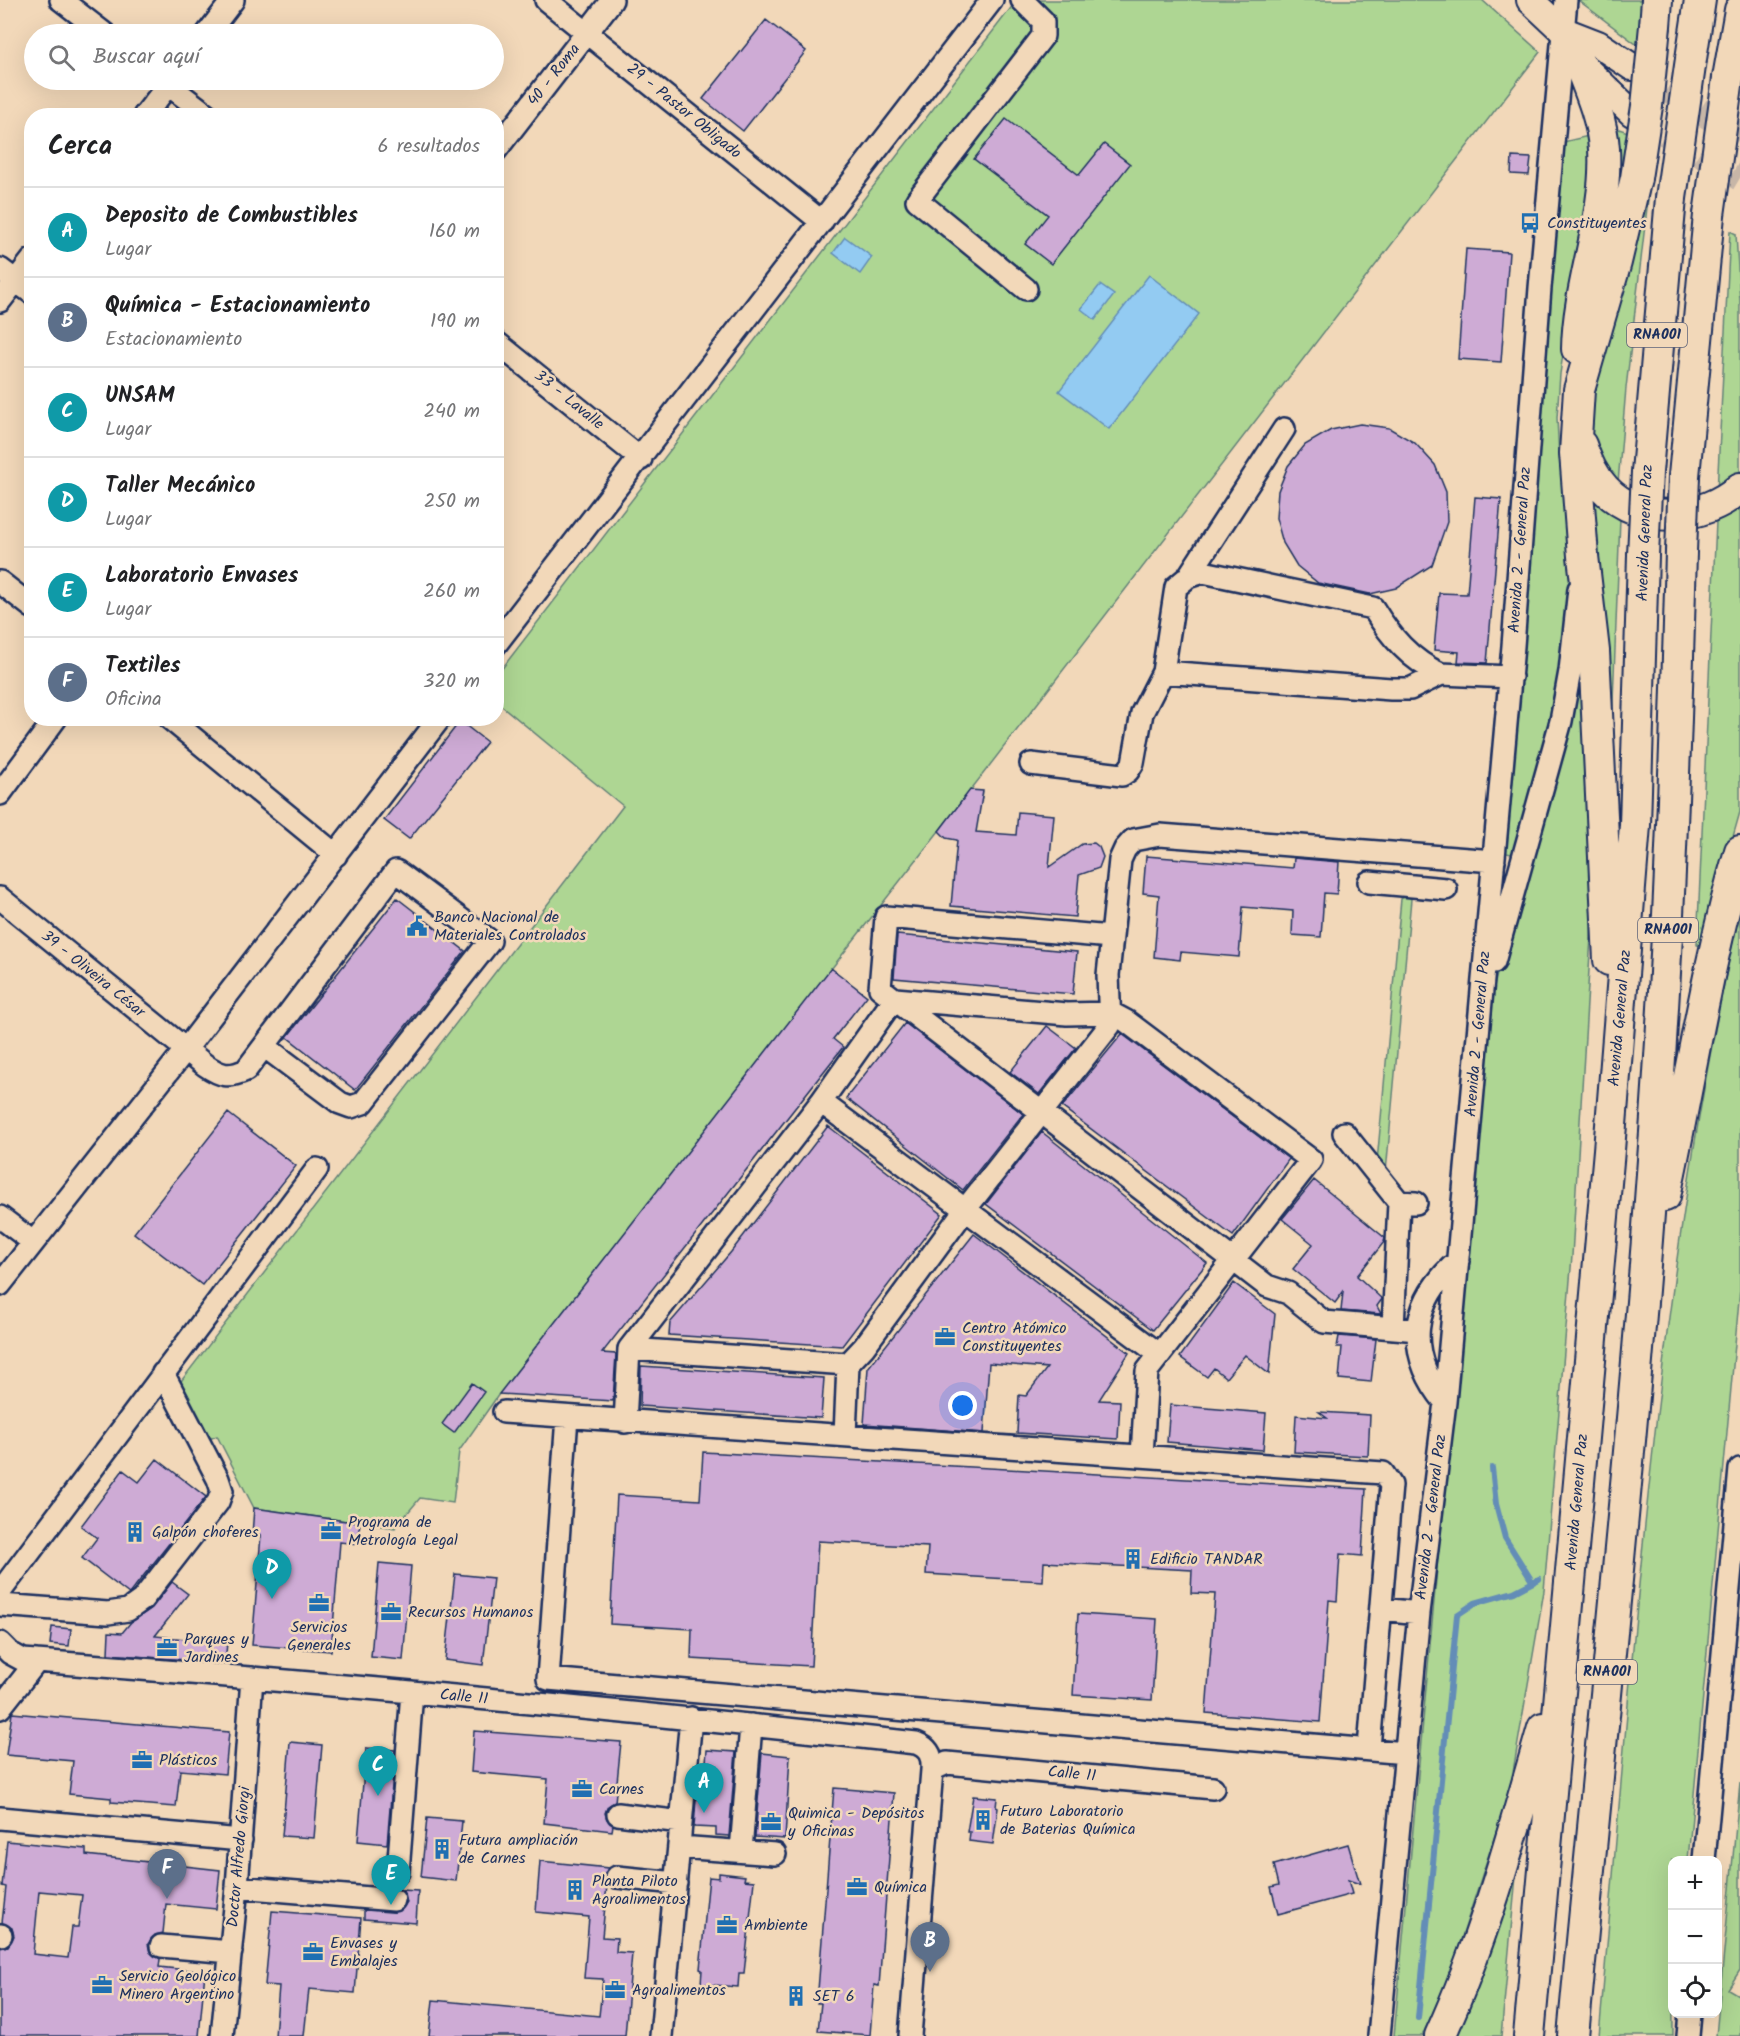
<!DOCTYPE html>
<html lang="es">
<meta charset="utf-8">
<style>
body{margin:0;font-family:Kalam,sans-serif;background:#f2f2f2;color:#202124}
.controls{position:absolute;right:18px;bottom:18px;display:grid;overflow:hidden;border-radius:12px;box-shadow:0 6px 24px #0002}
.controls button{width:54px;height:54px;display:grid;place-items:center;padding:0;border:0;border-bottom:2px solid #e0e0e0;background:#fff;color:#202124;font:30px sans-serif}
.you{position:absolute;left:963px;top:1406px;width:21px;height:21px;margin:-15px;border:4px solid #fff;border-radius:50%;background:#1a73e8;box-shadow:0 0 0 9px #1a73e833}
.badge{display:grid;place-items:center;width:39px;height:39px;border-radius:50%;background:#d93025;color:#fff;font-size:20px;font-weight:700}
.pin{position:absolute;translate:-50% -50px;filter:drop-shadow(0 2px 3px #0008)}
.pin::after{content:'';position:absolute;top:32px;width:21px;height:18px;background:inherit;clip-path:polygon(0 0,100% 0,50% 100%)}
.list{margin:0;padding:0;list-style:none}
h2{display:flex;justify-content:space-between;align-items:center;height:78px;margin:0;padding:0 24px;font-size:26px}
h2 small{font-size:20px;font-weight:400;color:#757577}
.list li{display:grid;grid-template-columns:39px 1fr auto;gap:18px;align-items:center;box-sizing:border-box;height:90px;padding:0 24px;border-top:2px solid #e0e0e0}
.list b{display:block;font-size:22px;white-space:nowrap}
.list p{margin:0;font-size:20px;white-space:nowrap;color:#757577}
.list em{font-size:20px;font-style:normal;color:#757577}
.icon{flex:none;width:33px;height:33px;fill:none;stroke:currentColor;stroke-width:2;stroke-linecap:round;stroke-linejoin:round}
.map{position:relative;flex:none;width:1740px;height:2036px;overflow:hidden}
.search{position:absolute;background:#fff;box-shadow:0 6px 24px #0002;left:24px;top:24px;width:480px;height:66px;display:flex;align-items:center;gap:15px;box-sizing:border-box;padding:0 21px;border-radius:33px;color:#757577;font-size:22px}
.panel{position:absolute;background:#fff;box-shadow:0 6px 24px #0002;left:24px;top:108px;width:480px;height:618px;border-radius:24px}
.map>svg:first-child{display:block}
.green{fill:#aed693;stroke:#648278;stroke-width:1.5}
.water{fill:#93cbf2;stroke:#638db7;stroke-width:1.5}
.lines{fill:none;stroke-linecap:round;stroke-linejoin:round}
.stream{stroke:#638db7;stroke-width:6}
.building{fill:#ceabd5;stroke:#1b2f5e;stroke-width:1.5;fill-rule:evenodd}
.major-tunnel{stroke:#c7b6a7;stroke-width:26;stroke-dasharray:26 13;stroke-linecap:butt}
.minor-casing{stroke:#1b2f5e;stroke-width:26}
.major-casing{stroke:#1b2f5e;stroke-width:30}
.highway-casing{stroke:#1b2f5e;stroke-width:34}
.minor{stroke:#f2d8b9;stroke-width:21}
.major{stroke:#f2d8b9;stroke-width:26}
.highway{stroke:#f2d8b9;stroke-width:30}
.highway-bridge-casing{stroke:#1b2f5e;stroke-width:34;stroke-linecap:butt}
.highway-bridge{stroke:#f2d8b9;stroke-width:30}
.labels{text-anchor:middle;dominant-baseline:central;stroke-width:5;stroke-linejoin:round;paint-order:stroke}
.shield{fill:#f2d8b9;stroke:#5c6279;stroke-width:1.5}
.shield-label{font-size:15px;font-weight:bold;fill:#1b2f5e}
.street-label{font-size:16px;fill:#1b2f5e;stroke:#f2d8b9}
.poi-label{font-size:16px;fill:#1b2f5e;stroke:#f2d8b9;text-anchor:start}
</style>
<div class="map">
<svg width="1740" height="2036" viewBox="0 0 1740 2036">
<rect width="100%" height="100%" fill="#f2d8b9"/>
<filter id="ink" filterUnits="userSpaceOnUse"><feTurbulence type="fractalNoise" baseFrequency=".0167" numOctaves="2"/><feDisplacementMap in="SourceGraphic" scale="12" xChannelSelector="R" yChannelSelector="G"/><feConvolveMatrix kernelMatrix="1 2 1 2 8 2 1 2 1" color-interpolation-filters="sRGB"/></filter>
<g filter="url(#ink)">
<path class="green" d="M1017,0H1482L1540,52L939,831L499,1394L459,1451L453,1503L420,1498L395,1528L254,1508L217,1436L206,1440L178,1385L623,806L497,702V675Z
M1578,0H1646L1640,47Z
M1610,126L1631,133L1625,171L1601,251Z
M1597,134L1560,374L1557,418L1559,458L1567,494L1571,583L1565,639L1538,773L1517,855L1506,853L1563,142Z
M1650,182L1626,388L1618,483L1595,455L1587,419Z
M1730,231L1736,234L1740,302V472L1717,493Z
M1595,496L1620,518L1611,754L1582,499Z
M1740,506V812L1702,946L1697,945L1716,522Z
M1581,672L1593,902L1572,1256L1544,1591L1510,1789L1450,1974L1422,2036H1394L1488,1014L1500,960L1550,803Z
M1406,895L1411,899L1386,1172L1377,1162L1401,899Z
M1740,910V1289L1688,1860H1672L1673,2036H1599C1633,1660 1656,1279 1740,910Z
M1740,1783V1970L1728,1989L1740,1996V2036H1716Z
M1511,1876H1516L1501,2036H1453Z"/>
<path class="water" d="M845,237L872,257L860,274L833,253Z
M1149,275L1199,314L1109,429L1059,391Z
M1100,285L1114,295L1095,320L1081,309Z"/>
<g class="lines">
<path class="stream" d="M1492,1468L1496,1504L1505,1538L1532,1581
M1418,2018L1457,1615L1475,1603L1514,1592L1539,1579"/>
</g>
<path class="building" d="M766,20L806,51L743,131L703,99Z
M1006,119L1079,175L1104,144L1130,164L1051,264L1025,244L1048,215L974,159Z
M1512,157L1531,158L1529,175L1511,174Z
M1466,249L1509,252L1501,362L1458,359Z
M1360,424L1389,428L1415,443L1435,465L1446,492L1447,522L1432,565L1396,588L1370,594L1318,583L1297,566L1283,543L1276,518L1278,491L1288,466L1305,445L1331,430Z
M1475,497L1501,499L1487,663L1458,662L1459,652L1434,650L1439,593L1467,594Z
M460,721L487,742L409,839L384,820Z
M970,790L983,791L976,832L1016,835L1018,812L1054,815L1049,867L1082,844L1094,843L1099,847L1103,857L1099,868L1079,875L1075,917L951,906L957,840L946,838L939,831Z
M1146,856L1293,868L1294,858L1339,862L1337,894L1324,893L1321,937L1292,935L1293,911L1243,907L1239,957L1181,952L1180,960L1154,957L1159,895L1143,893Z
M397,898L465,951L355,1090L287,1037Z
M897,935L1077,952L1073,994L894,978Z
M831,968L867,996L833,1039L843,1047L602,1353L616,1354L613,1401L499,1394Z
M905,1023L1023,1114L963,1190L846,1098Z
M1047,1026L1076,1048L1039,1094L1010,1072Z
M1122,1034L1289,1159L1233,1236L1062,1107Z
M228,1113L296,1166L202,1285L134,1233Z
M828,1126L942,1214L842,1346L669,1335L670,1323L731,1252Z
M1042,1132L1207,1263L1153,1330L986,1204Z
M1314,1180L1385,1238L1384,1242L1357,1276L1382,1299L1377,1306L1381,1314L1341,1311L1343,1292L1335,1303L1293,1269L1313,1244L1282,1219Z
M974,1234L1129,1353L1099,1400L1120,1401L1118,1439L1017,1433L1019,1395L1026,1396L1047,1368L989,1363L984,1433L864,1424L868,1368Z
M1234,1283L1275,1314L1269,1374L1245,1355L1226,1378L1214,1368L1207,1377L1180,1357Z
M1339,1336L1376,1339L1371,1382L1339,1379L1342,1347H1337Z
M641,1366L824,1378L821,1418L640,1406Z
M472,1383L484,1392L454,1433L442,1424Z
M1170,1405L1266,1413L1263,1450L1167,1442Z
M1319,1412L1370,1415L1368,1456L1294,1452L1296,1415L1327,1418Z
M703,1452L1366,1489L1362,1556L1340,1554L1337,1601L1329,1600L1320,1722L1206,1713L1215,1594L1191,1593L1192,1570L1044,1562L1043,1581L926,1574L928,1547L818,1541L811,1666L691,1659L692,1629L610,1624L617,1495L700,1500Z
M157,1459L206,1497L129,1594L82,1558L97,1538L81,1526L123,1470L139,1482Z
M254,1508L360,1523L357,1544L340,1542L331,1651L252,1645L261,1535H252Z
M379,1563L411,1566L403,1660L371,1657Z
M455,1574L493,1578L483,1665L445,1660Z
M172,1582L188,1594L155,1636L227,1643L225,1663L108,1654L109,1632L122,1633L131,1622L152,1608Z
M1078,1614L1157,1619L1152,1700L1073,1695Z
M52,1627L71,1629L69,1646L50,1644Z
M12,1713L229,1732L225,1774L180,1770L176,1807L111,1802V1798L69,1794L73,1761L6,1755Z
M474,1731L621,1742L615,1802L608,1806L605,1813L607,1819L613,1825L612,1831L544,1823L548,1779L471,1772Z
M290,1742L322,1745L314,1838L282,1836Z
M366,1748L395,1750L387,1844L358,1841Z
M707,1750L736,1752L729,1836L716,1835V1828L694,1827L696,1799H703Z
M762,1753L790,1756L785,1839L755,1837Z
M834,1788L894,1793L879,1986L874,1985L870,2035L818,2031L821,2003H817Z
M973,1796L997,1798L996,1807L998,1808L993,1844L969,1841L970,1832H967Z
M427,1818L462,1821L456,1881L421,1877Z
M7,1841L86,1849V1855L220,1870L216,1909L166,1904L163,1933L155,1935L148,1944L150,1952L160,1959L159,1967L205,1972L199,2036H0V1948L8,1946L14,1936L12,1928L2,1923L6,1887L2,1886ZM39,1891L82,1895L78,1927H72L68,1958L33,1954Z
M1348,1844L1360,1884L1348,1880L1352,1894L1278,1914L1271,1887L1279,1885L1274,1865Z
M540,1861L608,1868L604,1876L607,1885L602,1937L617,1938L616,1952L632,1953L625,2036H429L433,2000L599,2016L603,1979L584,1978L589,1917L536,1912Z
M719,1873L745,1876L744,1880L754,1881L744,1973H739L738,1987L701,1984L702,1970L700,1969L709,1877L719,1878Z
M402,1890L418,1891L416,1923L364,1919V1910L400,1911L407,1902Z
M272,1911L361,1918L355,1993L309,1989L304,2036H275L279,1986L265,1985Z"/>
<g class="lines">
<path class="major-tunnel" d="M1634,68L1740,137
M1632,113L1740,178"/>
<g class="minor-casing">
<path id="minor" d="M61,0L105,34
M546,0L822,222
M1022,0L1043,21V36L917,200L1026,289
M207,34L233,0
M162,80L209,116
M144,116L172,80
M496,150L612,0
M0,269L32,293
M0,301L32,260
M496,342L641,459
M1188,577L1284,429
M0,582L32,607
M496,644L992,0
M1163,672L1391,689H1410L1441,674L1511,677
M169,718L336,855
M1031,764L1122,775L1128,771L1133,763L1142,713L1163,672L1176,587L1188,577L1203,572L1373,608C1390,636 1410,660 1441,674
M0,794L56,718
M1369,882L1446,889
M0,898L205,1065C221,1076 229,1078 246,1070L396,871L490,941L363,1103L351,1107L340,1103L264,1046
M1111,937L886,917L880,988L1267,1286L1288,1293L1324,1322L1418,1330
M1494,962L1561,721L1570,671L1579,589
M895,999L1067,1014L1111,1013L1126,1021L1311,1160L1147,1371L1142,1456
M821,1102L1159,1354
M1344,1133L1399,1202L1416,1203
M0,1217L33,1242
M0,1285L186,1049L440,718
M1393,1328L1399,1202
M629,1349L848,1364
M1445,1402C1405,1353 1410,1302 1458,1261
M504,1412L1383,1473L1391,1485L1369,1748
M567,1417L548,1679L1406,1753
M625,1422L629,1349L821,1102L894,999
M845,1435L848,1364L864,1347L964,1211L1110,1025L1108,975L1120,860L1125,849L1133,840L1160,835L1494,861
M0,1592L317,1169
M0,1605L108,1613L128,1610L142,1600L218,1502L222,1491L218,1479L163,1373
M1381,1609L1419,1613
M0,1643L10,1653L23,1660C321,1682 619,1710 916,1743C929,1748 933,1756 932,1770L910,2036
M0,1708L37,1661
M932,1770L947,1763L1213,1788
M618,1814L681,1822
M0,1818L241,1840
M679,1847L775,1854
M741,1851L751,1725
M1704,1860L1740,1469
M398,1872L412,1692
M617,1877L676,1883
M237,1887L394,1900
M0,1935H1
M161,1946L231,1952
M222,2036L237,1887L252,1678
M661,2036L691,1718
M1379,2036L1419,1613L1445,1402L1513,646L1540,288L1566,0
M1688,2036L1690,2014"/>
</g>
<g class="major-casing">
<path id="major" d="M1530,0L1562,30L1578,61L1632,113
M1562,30L1598,44L1632,67"/>
</g>
<g class="highway-casing">
<path id="highway" d="M1655,26L1657,0
M1691,59L1700,0
M1728,78L1740,10
M1577,349C1578,282 1608,216 1604,149C1602,118 1589,89 1578,61
M1581,445C1587,462 1593,476 1605,489C1641,527 1704,520 1740,488
M1647,472L1671,198
M1684,476L1709,215
M1609,960L1594,651L1583,556L1575,453L1579,390L1616,262L1636,178
M1665,1196C1690,1081 1707,964 1740,851
M1440,2036C1485,1937 1513,1832 1543,1728
M1529,2036L1609,1150L1635,825L1643,555
M1573,2036C1605,1694 1643,1351 1663,1008C1672,856 1677,704 1681,552"/>
</g>
<use href="#minor" class="minor"/>
<use href="#major" class="major"/>
<use href="#highway" class="highway"/>
<g class="highway-bridge-casing">
<path id="highway-bridge" d="M1636,178L1647,106L1655,26
M1671,198L1691,59
M1709,215L1728,78
M1681,552L1684,476
M1643,555L1647,472"/>
</g>
<use href="#highway-bridge" class="highway-bridge"/>
</g>
</g>
<defs>
<g id="bus-bare" transform="scale(1.62)"><path d="M-5-6H5V4H4V6H2V4H-2V6H-4V4H-5ZM-3.5-4V0h7V-4ZM-3.5 1.2v1.5H-2V1.2ZM2 1.2v1.5H3.5V1.2Z" fill="#1f6fb2" stroke="#f2d8b9" stroke-width="2.5" paint-order="stroke"/></g>
<g id="civic-bare" transform="scale(1.62)"><path d="M-.6-6.5H3V-4.5H.6V-3L4-1V1h2V6H-6V1h2V-1L-.6-3ZM-1.2 2.5V6h2.4V2.5Z" fill="#1f6fb2" stroke="#f2d8b9" stroke-width="2.5" paint-order="stroke"/></g>
<g id="office-bare" transform="scale(1.62)"><path d="M-6-3h4V-5.5h4V-3h4V5H-6ZM-1-4.5V-3h2v-1.5ZM-6 0V1H6V0Z" fill="#1f6fb2" stroke="#f2d8b9" stroke-width="2.5" paint-order="stroke"/></g>
<g id="building-bare" transform="scale(1.62)"><path d="M-4-6H4V6H1V3H-1V6H-4ZM-2.5-4.3h1.7v1.8h-1.7ZM.8-4.3h1.7v1.8H.8ZM-2.5-1h1.7V.8h-1.7ZM.8-1h1.7V.8H.8Z" fill="#1f6fb2" stroke="#f2d8b9" stroke-width="2.5" paint-order="stroke"/></g>
</defs>
<g fill-rule="evenodd">
<use href="#bus-bare" x="1530" y="223"/>
<use href="#civic-bare" x="417" y="926"/>
<use href="#office-bare" x="945" y="1337"/>
<use href="#office-bare" x="331" y="1531"/>
<use href="#building-bare" x="135" y="1532"/>
<use href="#building-bare" x="1133" y="1559"/>
<use href="#office-bare" x="319" y="1603"/>
<use href="#office-bare" x="391" y="1612"/>
<use href="#office-bare" x="167" y="1648"/>
<use href="#office-bare" x="142" y="1760"/>
<use href="#office-bare" x="582" y="1789"/>
<use href="#building-bare" x="983" y="1820"/>
<use href="#office-bare" x="771" y="1822"/>
<use href="#building-bare" x="442" y="1849"/>
<use href="#office-bare" x="857" y="1887"/>
<use href="#building-bare" x="575" y="1890"/>
<use href="#office-bare" x="727" y="1925"/>
<use href="#office-bare" x="313" y="1952"/>
<use href="#office-bare" x="102" y="1985"/>
<use href="#office-bare" x="615" y="1990"/>
<use href="#building-bare" x="796" y="1996"/>
</g>
<g class="labels">
<g class="shield">
<rect x="1627" y="323" width="60" height="24" rx="4.5"/>
<rect x="1638" y="918" width="60" height="24" rx="4.5"/>
<rect x="1577" y="1660" width="60" height="24" rx="4.5"/>
</g>
<g class="shield-label">
<text x="1657" y="335">RNA001</text>
<text x="1668" y="930">RNA001</text>
<text x="1607" y="1672">RNA001</text>
</g>
<g class="street-label">
<text transform="translate(554 75) rotate(-52)">40 - Roma</text>
<text transform="translate(684 111) rotate(39)">29 - Pastor Obligado</text>
<text transform="translate(569 400) rotate(39)">33 - Lavalle</text>
<text transform="translate(1645 533) rotate(-88)">Avenida General Paz</text>
<text transform="translate(1520 550) rotate(-86)">Avenida 2 - General Paz</text>
<text transform="translate(93 974) rotate(39)">39 - Oliveira César</text>
<text transform="translate(1620 1018) rotate(-85)">Avenida General Paz</text>
<text transform="translate(1478 1034) rotate(-85)">Avenida 2 - General Paz</text>
<text transform="translate(1577 1502) rotate(-85)">Avenida General Paz</text>
<text transform="translate(1431 1517) rotate(-83)">Avenida 2 - General Paz</text>
<text transform="translate(464 1697) rotate(5)">Calle 11</text>
<text transform="translate(1072 1774) rotate(5)">Calle 11</text>
<text transform="translate(239 1857) rotate(-85)">Doctor Alfredo Giorgi</text>
</g>
<g class="poi-label">
<text x="1547" y="223">Constituyentes</text>
<text x="434" y="917">Banco Nacional de<tspan x="434" dy="18">Materiales Controlados</tspan></text>
<text x="962" y="1328">Centro Atómico<tspan x="962" dy="18">Constituyentes</tspan></text>
<text x="348" y="1522">Programa de<tspan x="348" dy="18">Metrología Legal</tspan></text>
<text x="152" y="1532">Galpón choferes</text>
<text x="1150" y="1559">Edificio TANDAR</text>
<text x="408" y="1612">Recursos Humanos</text>
<text x="319" y="1627" text-anchor="middle">Servicios<tspan x="319" dy="18">Generales</tspan></text>
<text x="184" y="1639">Parques y<tspan x="184" dy="18">Jardines</tspan></text>
<text x="159" y="1760">Plásticos</text>
<text x="599" y="1789">Carnes</text>
<text x="1000" y="1811">Futuro Laboratorio<tspan x="1000" dy="18">de Baterias Química</tspan></text>
<text x="788" y="1813">Quimica - Depósitos<tspan x="788" dy="18">y Oficinas</tspan></text>
<text x="459" y="1840">Futura ampliación<tspan x="459" dy="18">de Carnes</tspan></text>
<text x="592" y="1881">Planta Piloto<tspan x="592" dy="18">Agroalimentos</tspan></text>
<text x="874" y="1887">Química</text>
<text x="744" y="1925">Ambiente</text>
<text x="330" y="1943">Envases y<tspan x="330" dy="18">Embalajes</tspan></text>
<text x="119" y="1976">Servicio Geológico<tspan x="119" dy="18">Minero Argentino</tspan></text>
<text x="632" y="1990">Agroalimentos</text>
<text x="813" y="1996">SET 6</text>
</g>
</g>
</svg>
<div class="controls">
<button>+</button>
<button>−</button>
<button><svg class="icon" aria-label="locate" viewBox="0 0 24 24"><circle cx="12" cy="12" r="6"/><path d="M12 2v4M12 18v4M2 12h4M18 12h4"/></svg></button>
</div>
<div class="you"></div>
<div class="pin badge" style="left:704px;top:1813px;background:#0f9aa8">A</div>
<div class="pin badge" style="left:930px;top:1972px;background:#5c6f8a">B</div>
<div class="pin badge" style="left:378px;top:1796px;background:#0f9aa8">C</div>
<div class="pin badge" style="left:272px;top:1599px;background:#0f9aa8">D</div>
<div class="pin badge" style="left:391px;top:1905px;background:#0f9aa8">E</div>
<div class="pin badge" style="left:167px;top:1899px;background:#5c6f8a">F</div>
<div class="search"><svg class="icon" aria-label="search" viewBox="0 0 24 24"><circle cx="10" cy="10" r="6"/><path d="M15 15l6 6"/></svg>Buscar aquí</div>
<section class="panel">
<h2>Cerca<small>6 resultados</small></h2>
<ul class="list">
<li><span class="badge" style="background:#0f9aa8">A</span><div><b>Deposito de Combustibles</b><p>Lugar</p></div><em>160 m</em></li>
<li><span class="badge" style="background:#5c6f8a">B</span><div><b>Química - Estacionamiento</b><p>Estacionamiento</p></div><em>190 m</em></li>
<li><span class="badge" style="background:#0f9aa8">C</span><div><b>UNSAM</b><p>Lugar</p></div><em>240 m</em></li>
<li><span class="badge" style="background:#0f9aa8">D</span><div><b>Taller Mecánico</b><p>Lugar</p></div><em>250 m</em></li>
<li><span class="badge" style="background:#0f9aa8">E</span><div><b>Laboratorio Envases</b><p>Lugar</p></div><em>260 m</em></li>
<li><span class="badge" style="background:#5c6f8a">F</span><div><b>Textiles</b><p>Oficina</p></div><em>320 m</em></li>
</ul>
</section>
</div>
